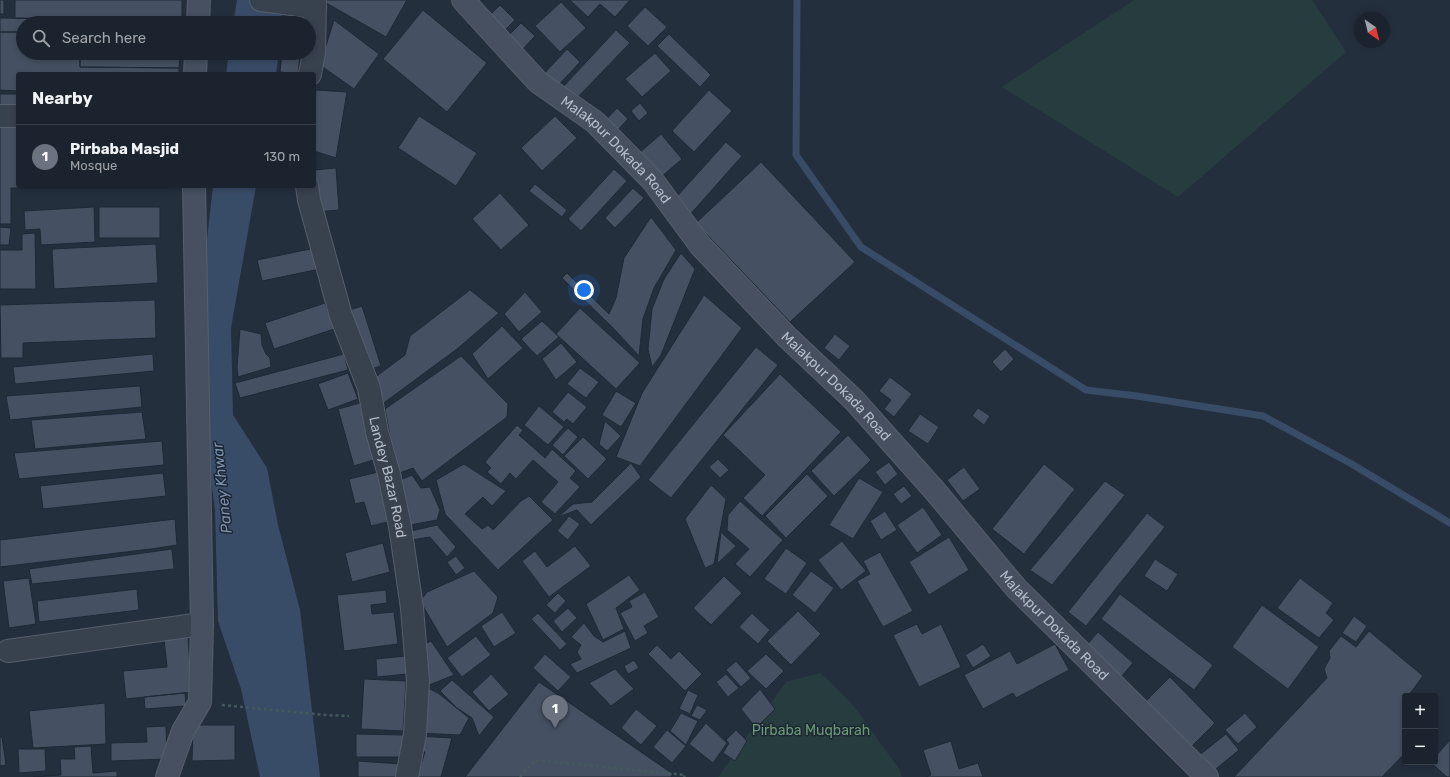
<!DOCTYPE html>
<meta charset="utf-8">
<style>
body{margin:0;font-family:Rubik,sans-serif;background:#242b36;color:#f1f3f6}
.controls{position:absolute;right:12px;bottom:12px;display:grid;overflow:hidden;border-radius:4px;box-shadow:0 2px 6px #0003}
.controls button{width:36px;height:36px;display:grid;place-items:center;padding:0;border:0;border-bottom:1px solid #39404a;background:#1b232e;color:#f1f3f6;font:20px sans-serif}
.compass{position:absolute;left:1354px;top:12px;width:36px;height:36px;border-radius:50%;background:#1b232e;box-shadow:0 2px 6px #0003;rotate:145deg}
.you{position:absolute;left:584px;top:290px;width:14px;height:14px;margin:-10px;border:3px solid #fff;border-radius:50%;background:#1a73e8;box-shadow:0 0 0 6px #1a73e833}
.badge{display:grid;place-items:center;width:26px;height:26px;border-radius:50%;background:#8ab4f8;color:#fff;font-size:13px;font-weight:700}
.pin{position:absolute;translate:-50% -33px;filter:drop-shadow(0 1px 2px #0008)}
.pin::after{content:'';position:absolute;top:21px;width:14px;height:12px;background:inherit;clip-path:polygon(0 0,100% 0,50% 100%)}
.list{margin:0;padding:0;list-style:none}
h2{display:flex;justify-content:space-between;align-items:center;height:52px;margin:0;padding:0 16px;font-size:17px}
h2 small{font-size:13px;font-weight:400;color:#a0a4aa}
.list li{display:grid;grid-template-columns:26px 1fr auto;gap:12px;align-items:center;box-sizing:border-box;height:64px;padding:0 16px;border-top:1px solid #39404a}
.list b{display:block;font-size:15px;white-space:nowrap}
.list p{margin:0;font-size:13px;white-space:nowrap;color:#a0a4aa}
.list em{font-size:13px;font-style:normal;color:#a0a4aa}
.icon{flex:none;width:22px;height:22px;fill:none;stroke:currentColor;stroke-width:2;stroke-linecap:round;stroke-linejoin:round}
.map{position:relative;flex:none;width:1450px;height:777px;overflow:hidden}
.search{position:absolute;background:#1b232e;box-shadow:0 2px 6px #0003;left:16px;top:16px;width:300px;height:44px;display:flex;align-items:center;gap:10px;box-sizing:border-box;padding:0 14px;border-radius:22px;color:#a0a4aa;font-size:15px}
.panel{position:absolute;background:#1b232e;box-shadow:0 2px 6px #0003;left:16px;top:72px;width:300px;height:116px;border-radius:4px}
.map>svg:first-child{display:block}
.green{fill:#263c3f}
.water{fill:#394c67}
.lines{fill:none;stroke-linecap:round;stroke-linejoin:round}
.stream{stroke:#394c67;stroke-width:7}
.building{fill:#455162;stroke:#1f2835}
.street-casing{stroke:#565f6c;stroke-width:24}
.secondary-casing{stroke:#565f6c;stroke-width:24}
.path{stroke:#44595c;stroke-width:2.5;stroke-dasharray:3 3;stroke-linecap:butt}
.street{stroke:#38414e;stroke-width:22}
.secondary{stroke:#465061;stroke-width:22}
.labels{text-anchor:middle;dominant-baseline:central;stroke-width:3;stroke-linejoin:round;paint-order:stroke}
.street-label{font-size:14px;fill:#b4bcc9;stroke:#1d2633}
.park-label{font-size:14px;fill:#6b9a76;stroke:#1d2633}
.water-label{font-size:15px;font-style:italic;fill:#7c92b1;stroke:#1d2633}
</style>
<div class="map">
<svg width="1450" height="777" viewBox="0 0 1450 777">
<rect width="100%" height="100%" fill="#242f3e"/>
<path class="green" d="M1134,0H1312L1346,52L1178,197L1002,87Z
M821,673L853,705L900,770L902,777H718L786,682Z"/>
<path class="water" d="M237,0H283L281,23H233Z
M229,53H279L276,74H226Z
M213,186H256L231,328L233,415L267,468L278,525L300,610L320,777H260L241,689L218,621L215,510L203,421L199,311Z"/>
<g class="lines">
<path class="stream" d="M797,0L796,155L861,247L1086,390L1137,396L1263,416L1350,463L1450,523"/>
</g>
<path class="building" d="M0,0H4V14H0Z
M15,0H182V20L15,18Z
M321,0H407L386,37Z
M570,0H630L615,17L600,4L588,17Z
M561,2L586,28L560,52L535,26Z
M500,5L515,20L501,34L486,19Z
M645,7L667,27L648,46L627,26Z
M423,10L487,63L447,112L383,59Z
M287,17L305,19L304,23H286Z
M0,18L63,19V23H23V32H0Z
M63,19H81V23H63Z
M81,19L182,20V23H81Z
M334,20L379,54L354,89L320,65Z
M521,23L535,36L522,50L508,36Z
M616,30L630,43L575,100L562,88Z
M0,32H23V53H80V67L179,68V74H18V91L0,90Z
M669,34L711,75L700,87L657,46Z
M567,49L580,62L554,90L541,77Z
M80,53H180L179,68L80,67Z
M282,53H300L298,74L280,72Z
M655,53L671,71L642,97L625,79Z
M316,90L347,92L336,158L314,151V114Z
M709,90L732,111L694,152L672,131Z
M0,94H18V108H0Z
M640,103L648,113L639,121L631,111Z
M617,108L628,119L614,134L603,123Z
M419,116L477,153L456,186L398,148Z
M555,116L577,138L542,171L521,148Z
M0,123H18V186H170V188H11V224H0Z
M661,134L682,159L660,178L639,153Z
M726,142L742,156L687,218L671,203Z
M761,162L855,262L790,322L696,223Z
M336,168L339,210L316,212L314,170Z
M614,169L627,181L581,231L568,219Z
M535,184L567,210L562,217L529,191Z
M633,188L644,198L615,228L605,218Z
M500,193L529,225L501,250L472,219Z
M94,207L95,242L41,245L40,229L25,230L24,211Z
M99,207H160V238H99Z
M651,217L676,250L654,288L643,319L639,356L616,331L562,278L567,273L609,314L616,298L624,258Z
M0,227L11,228L9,245H0Z
M35,233L36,289H0V250H22V234Z
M156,244L158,283L54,289L52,249Z
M315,248L320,269L262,281L257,260Z
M681,253L695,269L661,355L652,367L648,349L652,309L664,279Z
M470,290L499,313L457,349L381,405L374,378L405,355L410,336Z
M525,292L542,312L519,332L504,314Z
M704,295L742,328L640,466L616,457L642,393Z
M155,300L156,338L23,343V358H1L0,305Z
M325,303L334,329L274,349L265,323Z
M362,306L381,366L364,371L346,311Z
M580,308L640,363L616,389L556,334Z
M542,321L559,337L537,356L521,339Z
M502,326L523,348L488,379L472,354Z
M240,329L261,334L262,345L266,354L270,358L271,367L238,377L237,367Z
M835,334L850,346L839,360L824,348Z
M561,343L577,362L556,380L542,359Z
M756,347L778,365L671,498L648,480Z
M1005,349L1014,359L1001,372L992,362Z
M153,354L154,371L15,384L13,367Z
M344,354L348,370L240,398L235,383Z
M461,356L508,404L507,417L422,481L413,468L397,474L385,409Z
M580,368L599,382L586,398L567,384Z
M348,373L358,399L328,410L318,384Z
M780,374L841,432L762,516L743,498L765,475L723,435Z
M890,377L912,394L894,417L884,409L891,400L879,391Z
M140,386L142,407L10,420L6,396Z
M616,391L636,403L621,427L602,415Z
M568,392L587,407L573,424L567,419L564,422L552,412Z
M360,403L376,459L354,466L338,409Z
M539,406L564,427L548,445L524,425Z
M978,408L990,416L984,425L972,416Z
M142,412L146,439L35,449L31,420Z
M920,414L939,427L928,444L908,431Z
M605,421L621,436L607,451L599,444Z
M517,425L523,430L519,435L545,458L552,449L576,471L570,478L580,487L555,514L541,502L558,482L533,460L516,479L510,473L501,484L487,472L491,468L485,462Z
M568,428L578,437L563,455L552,445Z
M848,435L871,460L834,496L811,471Z
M583,437L607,459L588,479L564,456Z
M162,441L164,465L19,479L14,453Z
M718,459L729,470L720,478L709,467Z
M889,462L898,474L885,485L875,472Z
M631,463L641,477L591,525L577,510L558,517L573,504L592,502Z
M464,464L506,491L492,506L483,497L465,514L482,529L488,525L493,530L521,501L529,496L553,520L498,570L445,514L436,480Z
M1044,464L1075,489L1024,554L992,529Z
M964,467L980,489L963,501L947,480Z
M378,472L391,521L371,526L364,502L355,504L349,479Z
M163,473L166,496L43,509L40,486Z
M807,474L828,496L786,538L765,516Z
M412,475L421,488L430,487L440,510L437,520L410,525L400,480Z
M859,478L883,492L853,539L829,525Z
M1105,481L1125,495L1052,585L1030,570Z
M711,485L726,499L714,564L705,568L685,519Z
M904,486L912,496L901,504L893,494Z
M740,501L783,540L750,577L735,564L749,549L727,530L728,515Z
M923,507L942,535L917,553L897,525Z
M885,511L897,530L881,540L870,521Z
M1147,513L1165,527L1086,626L1068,612Z
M569,516L580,524L568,540L557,531Z
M175,519L177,545L151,549L0,567V540Z
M437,525L456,547L447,557L430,537L412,540L411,531Z
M721,532L736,546L717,564Z
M949,537L969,570L929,595L909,562Z
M842,541L866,571L841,590L818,560Z
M383,543L390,572L352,582L345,553Z
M575,546L591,566L549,597L522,561L535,551L547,567Z
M786,548L807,563L786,594L764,579Z
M172,549L174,569L32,584L29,569Z
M880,552L913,611L883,627L857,581L870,574L863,561Z
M456,556L465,568L456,575L447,562Z
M1155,559L1178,574L1167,591L1144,576Z
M474,571L498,597L493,613L447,647L420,601L427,592Z
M811,571L834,588L815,613L792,595Z
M629,575L640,590L616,608L624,629L603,640L586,604Z
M724,576L742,593L711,625L693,608Z
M29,578L36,624L9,628L3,581Z
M1300,578L1333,603L1326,613L1334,620L1319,638L1277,608Z
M137,589L139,610L39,622L37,601Z
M386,590L387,603L371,605L372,614L394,612L398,644L344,651L337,595Z
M645,592L659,617L644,626L648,633L635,641L620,613L632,607L629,601Z
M558,593L566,601L555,613L546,605Z
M1120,594L1213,665L1194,690L1101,619Z
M1262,605L1319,647L1288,689L1232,647Z
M568,608L577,618L562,632L553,621Z
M798,611L821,634L791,665L767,641Z
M502,612L516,633L494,647L481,626Z
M538,613L567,644L560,650L531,619Z
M752,613L770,630L758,644L739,627Z
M1354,616L1367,626L1356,642L1342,633Z
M584,623L594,636L603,642L625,631L631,648L577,673L570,664L581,659L577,652L581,645L571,637Z
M917,624L922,634L941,624L961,667L919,687L893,635Z
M1369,631L1423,676L1408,696H1405V753L1382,777H1234L1327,678L1324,669L1330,658L1329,651L1341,636L1356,647Z
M1098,632L1133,663L1120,678L1085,647Z
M476,636L491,655L462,677L447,658Z
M188,637L192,692L126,699L123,671L167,667L164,639Z
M431,641L454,675L422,688L420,646Z
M983,644L991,656L973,668L965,655Z
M1055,644L1069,670L1016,698L1013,693L983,709L964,675L1010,651L1017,664Z
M657,645L671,659L679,651L702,674L685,691L648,654Z
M545,654L571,677L558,691L533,668Z
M766,654L784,671L766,689L747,671Z
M405,656L407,674L377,677L376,659Z
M634,660L639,668L628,674L624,666Z
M736,661L751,678L741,687L726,670Z
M615,669L634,689L611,706L589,683Z
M491,674L509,694L489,711L472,692Z
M726,674L739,688L728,697L716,682Z
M1170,677L1215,723L1189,749L1144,703Z
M364,679L406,681L403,731L361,729Z
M452,680L494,717L479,736L472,718L457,708L440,691Z
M539,682L673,774L671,777H465Z
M428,688L438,693L469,718L460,735L418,733Z
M760,689L775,709L756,728L741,709Z
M688,690L698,695L690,714L679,709Z
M185,693L186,706L145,709L144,697Z
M105,703L106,744L33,748L29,711Z
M697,705L707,710L700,720L691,716Z
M636,709L657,726L641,745L621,728Z
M681,713L698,721L686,745L670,731Z
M1245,713L1257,727L1238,744L1225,730Z
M706,723L727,743L713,763L689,744Z
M193,725H235V760L192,761Z
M166,726L167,759L111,761V743L147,742L146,727Z
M667,730L686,746L672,763L653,747Z
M736,730L747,741L735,761L723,753L729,743L726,740Z
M356,734L404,735V757H356Z
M1226,734L1239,750L1211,773L1197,757Z
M416,736L452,738L441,777H411L420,767L425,752L415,750Z
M2,737L6,765L0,766V738Z
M1450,740V777H1447L1430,762H1435V757Z
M951,741L959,769L978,763L983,777H926L931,775L923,750Z
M91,746L93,773L117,771V777H33L61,775L60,759H75L74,747Z
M18,749H45L46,771L19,773Z
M358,761L401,764L400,777H358Z"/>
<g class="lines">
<g class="street-casing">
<g id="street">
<path d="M261,0L315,7"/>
<path d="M310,74L314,53L315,0"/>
<path d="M0,116H18"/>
<path id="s1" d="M307,186L309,200L341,316L369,388L377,432L389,474L400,526L412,608L418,681L415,734L407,777"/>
<path d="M8,651L202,624"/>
</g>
</g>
<g class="secondary-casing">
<g id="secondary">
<path id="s2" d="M463,0L538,82L595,122L653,181L700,245L787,337L854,400L935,491L1016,588L1207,777"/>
<path d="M198,23L199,0"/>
<path d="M195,74L196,53"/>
<path d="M167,777L183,731L200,702L202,624L194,186"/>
</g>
</g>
<path class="path" d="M222,705L326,715L349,716
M520,777L535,760L685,775L684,777"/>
<use href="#street" class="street"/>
<use href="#secondary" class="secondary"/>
</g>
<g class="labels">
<g class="street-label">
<text stroke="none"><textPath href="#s2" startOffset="215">Malakpur Dokada Road</textPath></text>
<text stroke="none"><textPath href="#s2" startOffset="539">Malakpur Dokada Road</textPath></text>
<text stroke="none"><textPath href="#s1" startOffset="303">Landey Bazar Road</textPath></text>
<text stroke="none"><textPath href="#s2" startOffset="863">Malakpur Dokada Road</textPath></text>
</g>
<g class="park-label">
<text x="811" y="730">Pirbaba Muqbarah</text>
</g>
<g class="water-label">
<text transform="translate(222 488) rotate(-96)">Paney Khwar</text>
</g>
</g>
</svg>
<div class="controls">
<button>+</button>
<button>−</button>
</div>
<svg class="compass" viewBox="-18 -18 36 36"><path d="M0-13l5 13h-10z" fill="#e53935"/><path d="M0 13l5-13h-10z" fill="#a0a4aa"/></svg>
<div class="you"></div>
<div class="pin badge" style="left:555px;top:728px;background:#6b7280">1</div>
<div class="search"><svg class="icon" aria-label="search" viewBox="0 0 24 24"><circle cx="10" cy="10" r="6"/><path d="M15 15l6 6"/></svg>Search here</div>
<section class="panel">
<h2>Nearby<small></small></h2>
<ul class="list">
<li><span class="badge" style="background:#6b7280">1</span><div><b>Pirbaba Masjid</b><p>Mosque</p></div><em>130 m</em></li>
</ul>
</section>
</div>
